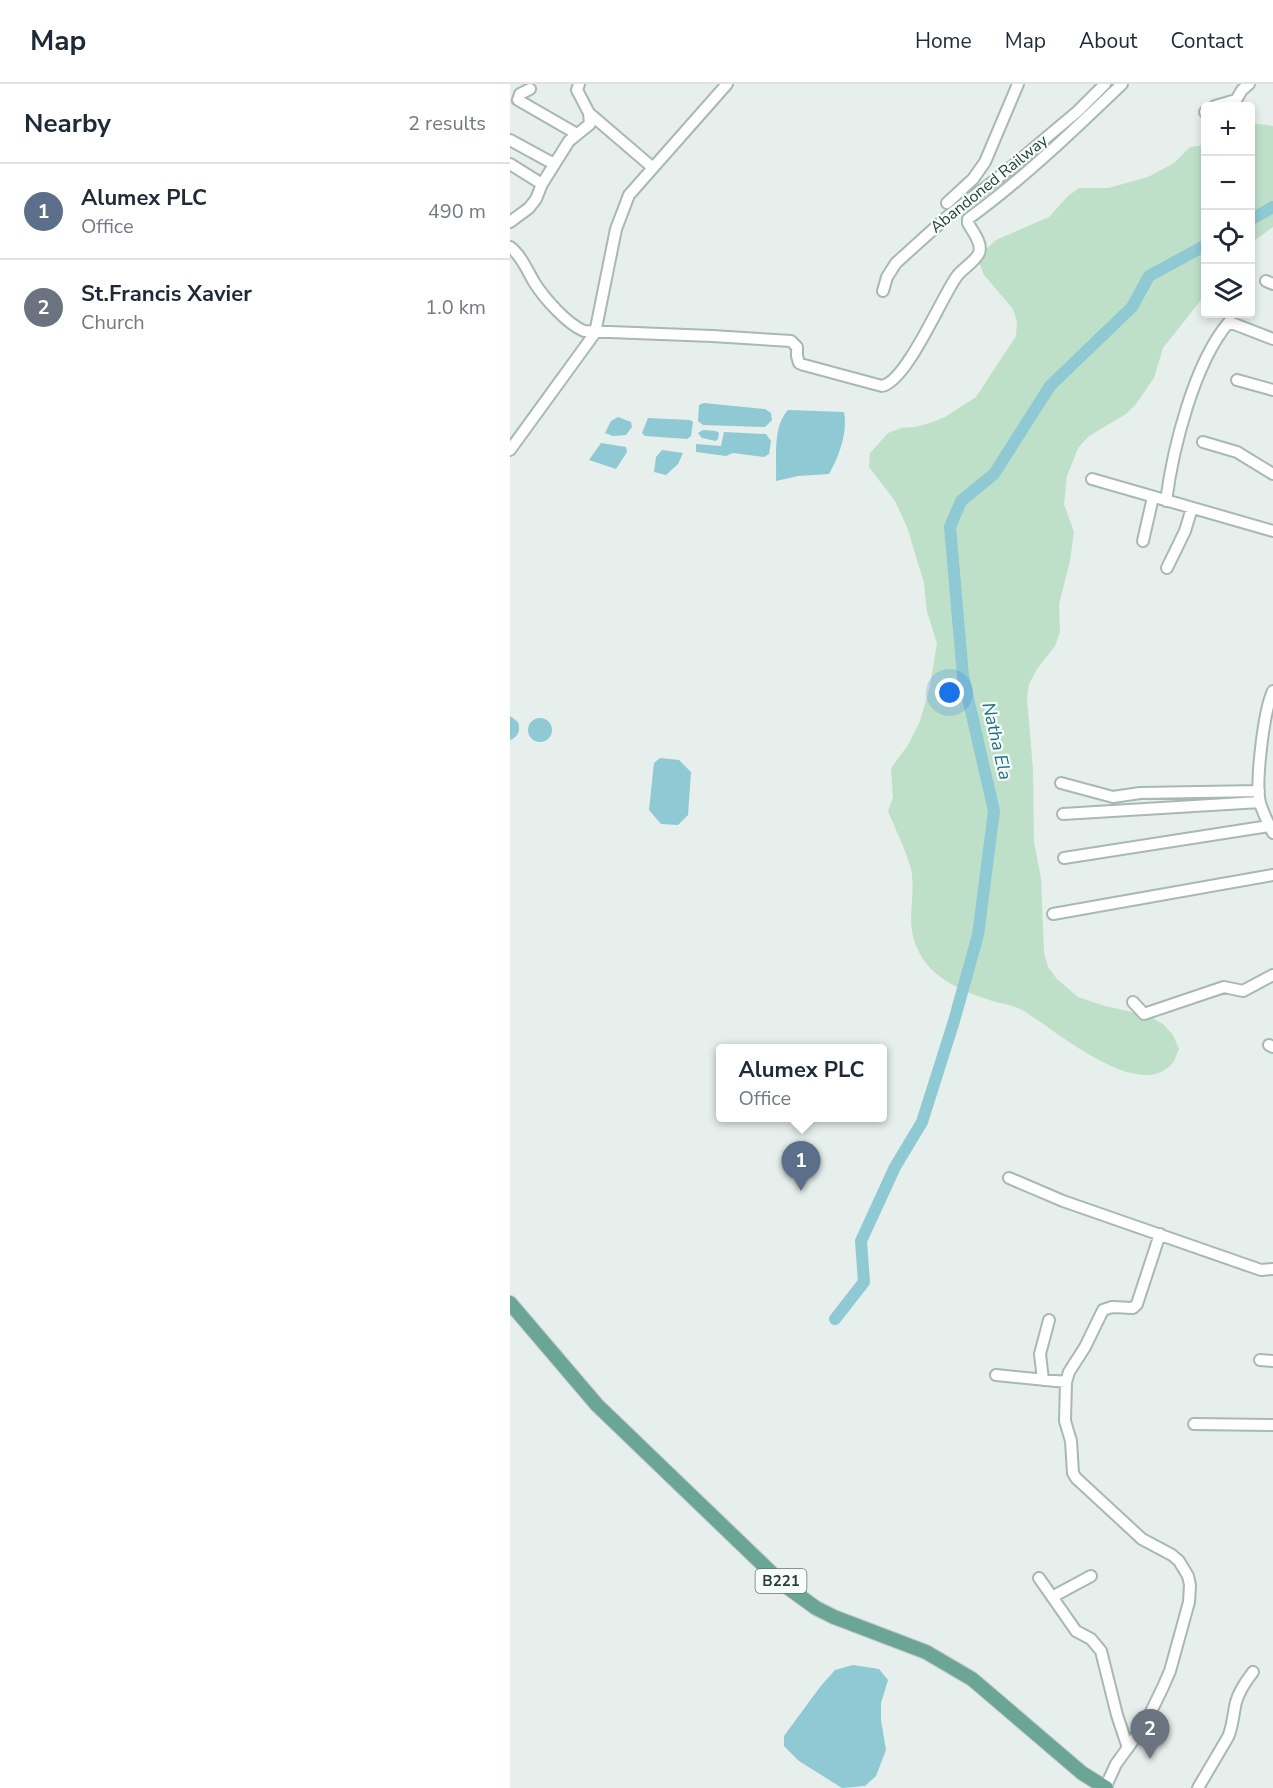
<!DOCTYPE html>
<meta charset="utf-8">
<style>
body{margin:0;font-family:"Nunito Sans",sans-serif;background:#f6f6f7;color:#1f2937}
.controls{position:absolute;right:18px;top:18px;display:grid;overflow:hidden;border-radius:6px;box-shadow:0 3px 9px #0003}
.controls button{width:54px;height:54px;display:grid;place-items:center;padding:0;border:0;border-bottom:2px solid #e0e1e3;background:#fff;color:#1f2937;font:30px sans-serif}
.you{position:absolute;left:440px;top:609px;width:21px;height:21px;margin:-15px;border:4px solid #fff;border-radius:50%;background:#1a73e8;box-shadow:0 0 0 9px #1a73e833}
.badge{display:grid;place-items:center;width:39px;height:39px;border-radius:50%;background:#db2777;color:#fff;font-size:20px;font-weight:700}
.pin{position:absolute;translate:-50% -50px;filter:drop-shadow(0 2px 3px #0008)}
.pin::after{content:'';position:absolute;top:32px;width:21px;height:18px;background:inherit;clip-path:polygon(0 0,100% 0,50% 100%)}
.popup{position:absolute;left:206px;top:960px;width:171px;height:78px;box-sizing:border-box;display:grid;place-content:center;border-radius:6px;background:#fff;filter:drop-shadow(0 2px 4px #0005);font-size:20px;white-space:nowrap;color:#747a83}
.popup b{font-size:22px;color:#1f2937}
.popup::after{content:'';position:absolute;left:50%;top:100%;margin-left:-12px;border:12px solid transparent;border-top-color:#fff}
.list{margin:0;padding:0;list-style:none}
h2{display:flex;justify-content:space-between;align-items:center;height:78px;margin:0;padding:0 24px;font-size:26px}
h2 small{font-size:20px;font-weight:400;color:#747a83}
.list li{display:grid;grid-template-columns:39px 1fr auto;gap:18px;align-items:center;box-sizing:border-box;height:96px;padding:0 24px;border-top:2px solid #e0e1e3}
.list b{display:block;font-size:22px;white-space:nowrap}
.list p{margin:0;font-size:20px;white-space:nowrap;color:#747a83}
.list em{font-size:20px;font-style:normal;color:#747a83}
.icon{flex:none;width:33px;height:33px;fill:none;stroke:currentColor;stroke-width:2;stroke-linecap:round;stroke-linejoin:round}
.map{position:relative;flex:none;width:763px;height:1704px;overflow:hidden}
header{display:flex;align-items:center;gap:36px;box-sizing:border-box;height:84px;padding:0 30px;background:#fff;border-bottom:2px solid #e0e1e3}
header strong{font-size:28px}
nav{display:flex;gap:33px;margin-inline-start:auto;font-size:21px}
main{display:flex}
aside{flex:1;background:#fff}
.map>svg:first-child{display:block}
.green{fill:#bfe0c8}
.water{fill:#8ec9d4}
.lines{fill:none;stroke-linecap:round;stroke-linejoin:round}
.river{stroke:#8ec9d4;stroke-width:12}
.minor-casing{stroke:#a8b8b2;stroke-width:14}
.major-casing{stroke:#c2cac8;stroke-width:16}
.minor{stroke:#fff;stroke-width:10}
.major{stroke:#6aa596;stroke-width:14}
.labels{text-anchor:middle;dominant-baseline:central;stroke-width:4.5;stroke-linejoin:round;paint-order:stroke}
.shield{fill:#f7fbf9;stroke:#637a73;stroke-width:1.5}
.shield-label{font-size:15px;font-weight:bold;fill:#24423a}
.street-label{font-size:16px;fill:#24423a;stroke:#f7fbf9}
.water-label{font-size:18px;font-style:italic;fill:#1c6f80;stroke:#f7fbf9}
</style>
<header>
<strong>Map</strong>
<nav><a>Home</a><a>Map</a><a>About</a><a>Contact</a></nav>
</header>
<main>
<aside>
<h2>Nearby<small>2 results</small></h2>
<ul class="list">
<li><span class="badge" style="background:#5c6f8a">1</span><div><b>Alumex PLC</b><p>Office</p></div><em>490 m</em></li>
<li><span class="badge" style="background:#6b7280">2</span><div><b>St.Francis Xavier</b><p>Church</p></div><em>1.0 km</em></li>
</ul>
</aside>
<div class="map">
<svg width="763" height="1704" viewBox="0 0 763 1704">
<rect width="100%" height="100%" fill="#e6efeb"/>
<path class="green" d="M741,39L763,42V143L741,159Z
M695,61V211L653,264L644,294L626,320L616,330L579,352L568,364L557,392L554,420L564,448L560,477L549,520L550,548L545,562L527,585L519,600L517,614L523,685L524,758L531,794L534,869L538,883L547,895L568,913L595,922L639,932L653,940L663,951L669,965C667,968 666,974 664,977C632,1023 542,943 512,926C505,922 495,920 486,918C460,910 429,899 413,875C393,844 405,822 402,791C401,777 384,742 378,727L383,713L381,684L398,661L410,637L420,602L427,559L417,528L414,499L397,443L385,417L359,383L360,369L378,349L391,344L405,343L420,339L435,333L466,313L506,252L507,238L503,225L474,191L469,178L476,165L486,156L539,133L558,112L569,104H598L638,93L664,79L680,63Z"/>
<path class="water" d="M194,319L255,325L261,329L262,336L255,343L193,341L188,337L189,321Z
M278,326L334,328C338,348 329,373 319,390L288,392L266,397C267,375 262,343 278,326Z
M108,333L121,338L122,343L116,351L103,352L95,349L101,337Z
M138,334L180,336L183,338L181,352L177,355L135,352L132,349Z
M193,346L206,347L209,349L208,355L206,357L192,354L188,349Z
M214,348L256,350L261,357L259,370L254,373L223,369L216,372L186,368V360L211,362Z
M91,359L116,363L117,368L106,385L79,376Z
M152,366L173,369L168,380L156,391L144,388L146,373Z
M0,632L8,638C11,646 8,653 0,656Z
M18 646a12 12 0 1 1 24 0a12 12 0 1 1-24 0Z
M150,674L169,676L181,688L178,731L168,741L151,740L139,726L144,679Z
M343,1581L369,1585L378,1596L371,1619V1636L376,1666L366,1692L355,1702L332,1704L289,1677L274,1662V1652L310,1603L325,1586Z"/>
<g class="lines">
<path class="river" d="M740,136L763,123
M325,1235L354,1198L351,1157L385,1083L412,1038L444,937L468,851L484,727L453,592L440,443L451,417L484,390L540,302L622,223L639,192L696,161"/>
<g class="minor-casing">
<path id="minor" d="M20,5L10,10L8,16L67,50
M705,22L726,16L732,6L739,0
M695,28H696
M79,29L142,83
M0,56L44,80
M0,80L32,100
M437,119L463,95L475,78L508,0
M0,138L19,124L26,115L32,100L59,57L80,40L79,29L67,6L69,0
M0,163C11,171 17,186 24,198C34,214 57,240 74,247L202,252L281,257L287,263V272L289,279L294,281L372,302C397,297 431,214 447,192C453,184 465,178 469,169C473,159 462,147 458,139V135C513,95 563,47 612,0
M756,197L763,200
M373,207L377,193L386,179L438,132L493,90L568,27L595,0
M727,296L763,306
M693,358L727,368L763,390
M0,366L85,249L106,145L119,111L217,0
M582,395L763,447
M656,417C663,364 684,279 719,238L763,255
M633,457L643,413
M657,484L675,447L682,424
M763,607C754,626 745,698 750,719C753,729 758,739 763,749
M551,699L603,713L630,709L749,707
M553,730L750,718
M554,774L759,742
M543,830L763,791
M623,918L634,930L714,903L733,907L763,891
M759,961L763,963
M499,1094L553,1117L751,1186L763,1185
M750,1276L763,1277
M486,1291L556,1298
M533,1296L530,1270L539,1236
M684,1340L763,1341
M529,1494L566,1547L581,1555L591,1567L607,1631L618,1664
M542,1513L581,1492
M595,1704L606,1680L635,1640L653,1603L660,1587L679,1518L680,1501L678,1492L669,1477L662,1471L632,1455L566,1394L563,1389L561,1357L555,1337L556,1298L559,1288L575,1263L593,1226L602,1223L623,1224L627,1220L650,1150
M688,1704L718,1653C723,1642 723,1630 726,1618C729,1607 736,1597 743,1588"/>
</g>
<g class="major-casing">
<path id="major" d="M0,1219L87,1321L273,1500L306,1524L324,1533L416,1568L462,1595L572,1689L596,1704"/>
</g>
<use href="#minor" class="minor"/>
<use href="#major" class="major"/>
</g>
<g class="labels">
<rect class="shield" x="245.5" y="1485" width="51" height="24" rx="4.5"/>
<g class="shield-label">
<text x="271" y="1497">B221</text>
</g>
<g class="street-label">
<text transform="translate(479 100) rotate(-39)">Abandoned Railway</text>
</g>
<g class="water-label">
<text transform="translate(487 657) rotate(77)">Natha Ela</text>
</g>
</g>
</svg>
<div class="controls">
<button>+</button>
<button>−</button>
<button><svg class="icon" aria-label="locate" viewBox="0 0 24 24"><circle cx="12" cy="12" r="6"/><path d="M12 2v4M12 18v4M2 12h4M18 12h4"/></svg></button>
<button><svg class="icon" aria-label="layers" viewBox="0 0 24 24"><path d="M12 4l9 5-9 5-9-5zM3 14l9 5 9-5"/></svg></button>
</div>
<div class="you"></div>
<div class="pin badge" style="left:291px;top:1107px;background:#5c6f8a">1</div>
<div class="popup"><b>Alumex PLC</b>Office</div>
<div class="pin badge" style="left:640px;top:1675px;background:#6b7280">2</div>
</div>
</main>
